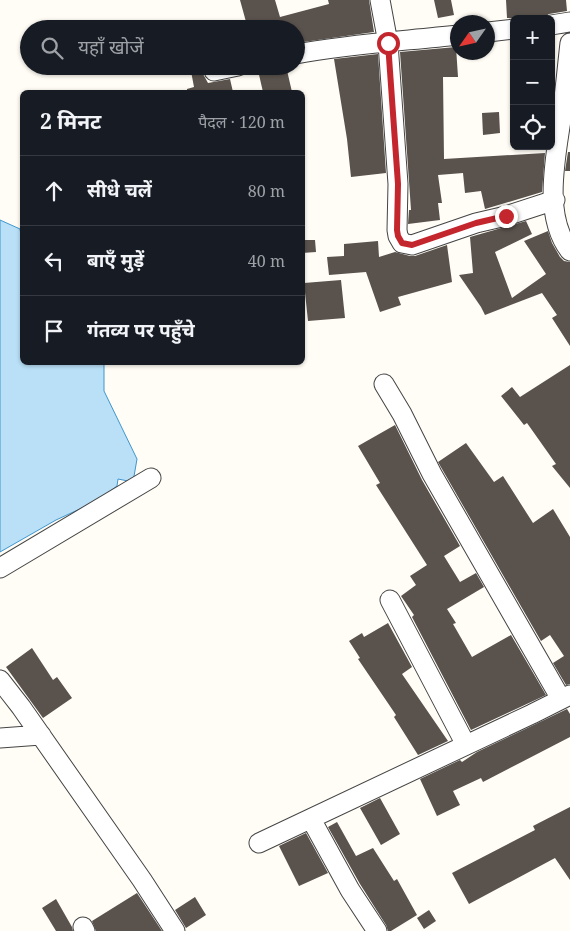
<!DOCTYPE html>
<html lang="hi">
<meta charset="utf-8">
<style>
body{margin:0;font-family:"Noto Serif","Noto Sans Devanagari",serif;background:#20242c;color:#f1f3f6}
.controls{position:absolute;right:15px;top:15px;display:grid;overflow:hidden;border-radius:8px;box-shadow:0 1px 4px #0004}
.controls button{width:45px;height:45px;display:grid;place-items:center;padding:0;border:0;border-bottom:1px solid #363941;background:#171b24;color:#f1f3f6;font:25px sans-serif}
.compass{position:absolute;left:450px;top:15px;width:45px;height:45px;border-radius:50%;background:#171b24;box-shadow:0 1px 4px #0004;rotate:236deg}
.stop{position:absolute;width:15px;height:15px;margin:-11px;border:4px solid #c4262e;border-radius:50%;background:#fff}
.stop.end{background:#c4262e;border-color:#fff;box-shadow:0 1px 5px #0008}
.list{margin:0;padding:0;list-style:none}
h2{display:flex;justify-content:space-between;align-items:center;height:65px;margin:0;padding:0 20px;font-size:21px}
h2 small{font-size:16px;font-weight:400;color:#9ea1a6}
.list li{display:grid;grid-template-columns:32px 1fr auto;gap:15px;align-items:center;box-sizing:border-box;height:70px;padding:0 20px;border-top:1px solid #363941}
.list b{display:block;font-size:19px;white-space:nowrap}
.list em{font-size:16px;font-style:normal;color:#9ea1a6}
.icon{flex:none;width:28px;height:28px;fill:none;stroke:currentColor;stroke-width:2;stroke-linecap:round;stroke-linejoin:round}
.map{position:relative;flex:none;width:570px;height:931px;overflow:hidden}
.search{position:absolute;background:#171b24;box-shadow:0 1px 4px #0004;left:20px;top:20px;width:285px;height:55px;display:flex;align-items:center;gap:12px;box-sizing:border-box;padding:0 18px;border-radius:28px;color:#9ea1a6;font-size:19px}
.panel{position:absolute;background:#171b24;box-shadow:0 1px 4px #0004;left:20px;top:90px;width:285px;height:275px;border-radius:8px}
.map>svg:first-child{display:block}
.water{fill:#b9e0f7;stroke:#3f96cf}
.building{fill:#5a524d}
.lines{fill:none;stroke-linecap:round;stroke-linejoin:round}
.minor-casing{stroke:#444;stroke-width:21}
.minor{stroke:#fff;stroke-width:19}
.route{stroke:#c4262e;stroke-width:6}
</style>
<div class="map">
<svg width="570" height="931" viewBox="0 0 570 931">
<rect width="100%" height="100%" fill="#fffdf5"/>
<path class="water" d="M0,220L20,229L22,241V362L104,363V391L137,459L133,482L118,479L117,486L95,502L56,520L0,552Z"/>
<path class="building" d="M240,0H275L280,17L329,4L328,0H369L374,32L296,43V29H248Z
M434,0H451L454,15L438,18Z
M506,0H566L567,11L549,14L542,19L507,18Z
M456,47L458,77H443L444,159L545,153L542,192L485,209L481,191L465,193L463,173L438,175L442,203H438L440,220L408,224L409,210H411L400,52Z
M378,54L386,173L351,177L347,139L334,59Z
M190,66H204L203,74L208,83L230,79L233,92H187V89L194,87Z
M257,66H286L292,92H263Z
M499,112L500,133L483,135L482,113Z
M568,152H570V171H565Z
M526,221L532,234L495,252L512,298L546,274L524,241L548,231L552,243L560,257L564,261L570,262V346L552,318L557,315L542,293L485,315L481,307L459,275L473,273L470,237Z
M302,240H315L316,252L302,253Z
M378,241L379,257L395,252L410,256H415L447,245L452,282L398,297L401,305L380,312L366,272L329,275L327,257L344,256V244Z
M341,280L345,318L308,321L304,283Z
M570,365V488L552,466L556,464L527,423L524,425L501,396L512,387L520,397Z
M395,425L422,480L460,546L444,556L460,582L476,573L484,587L447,609L456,623L453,624L472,657L511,635L546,695L471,730L412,617L414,615L401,596L416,585L410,576L427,565L376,485L380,483L358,446Z
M466,443L494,482L503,476L533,523L553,509L570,537V684L566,685L553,663L564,656L550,635L541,641L438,462Z
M388,623L412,667L402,674L448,741L418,755L394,717L396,715L358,659L360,658L349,641L362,633L364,637Z
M32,648L53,680L57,677L72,698L43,718L6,667Z
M567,709L570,714V737L483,782L481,778L453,791L460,805L437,816L420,779L460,760L462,762L477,752Z
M380,798L400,834L381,845L360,808Z
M570,807V880L555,858L469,904L452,873L535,830L533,826Z
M337,822L356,856L373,848L394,881L397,879L417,915L391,931H388L386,925L360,884L328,827Z
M306,833L328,873L299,886L279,846Z
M137,893L162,931H96L92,921Z
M195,897L206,915L186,928L175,910Z
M56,899L72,927L73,931H56L42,908Z
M429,910L436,921L424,929L417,918Z"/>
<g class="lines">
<g class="minor-casing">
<path id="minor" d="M380,0L388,43L398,184L397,230L398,236L402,243L412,245L476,223L506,216L555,200
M551,25L570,22
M488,32L514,29
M570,43C567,69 565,94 561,120C555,161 543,216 570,251
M296,54C349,44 404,41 458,35
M214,71L238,66
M384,384L402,414L432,474L561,699
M0,568L151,478
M390,600L466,745
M0,680L21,707L142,880L175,931
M0,738L41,735
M311,819L350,890L377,931
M259,843L532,714L570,695
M83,927L85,931"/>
</g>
<use href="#minor" class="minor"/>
</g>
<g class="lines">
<path class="route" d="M388,43L398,184L397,230L398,236L402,243L412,245L476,223L506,216"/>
</g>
</svg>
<div class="controls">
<button>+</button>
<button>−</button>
<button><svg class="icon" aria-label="locate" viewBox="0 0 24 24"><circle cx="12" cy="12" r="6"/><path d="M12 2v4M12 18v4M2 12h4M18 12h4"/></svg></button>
</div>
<svg class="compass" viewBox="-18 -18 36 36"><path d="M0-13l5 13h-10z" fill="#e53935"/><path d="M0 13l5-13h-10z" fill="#9ea1a6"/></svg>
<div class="stop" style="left:388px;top:43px"></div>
<div class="stop end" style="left:506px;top:216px"></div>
<div class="search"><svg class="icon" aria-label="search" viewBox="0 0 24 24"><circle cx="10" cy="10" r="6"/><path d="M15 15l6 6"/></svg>यहाँ खोजें</div>
<section class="panel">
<h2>2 मिनट<small>पैदल · 120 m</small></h2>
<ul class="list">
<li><svg class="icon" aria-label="ahead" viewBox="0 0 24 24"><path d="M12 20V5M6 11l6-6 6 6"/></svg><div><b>सीधे चलें</b></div><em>80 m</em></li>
<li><svg class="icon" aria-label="left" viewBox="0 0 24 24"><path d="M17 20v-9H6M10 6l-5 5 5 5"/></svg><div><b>बाएँ मुड़ें</b></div><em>40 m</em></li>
<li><svg class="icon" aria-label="arrive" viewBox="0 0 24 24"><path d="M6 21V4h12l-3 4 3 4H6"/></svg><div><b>गंतव्य पर पहुँचे</b></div></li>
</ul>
</section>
</div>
